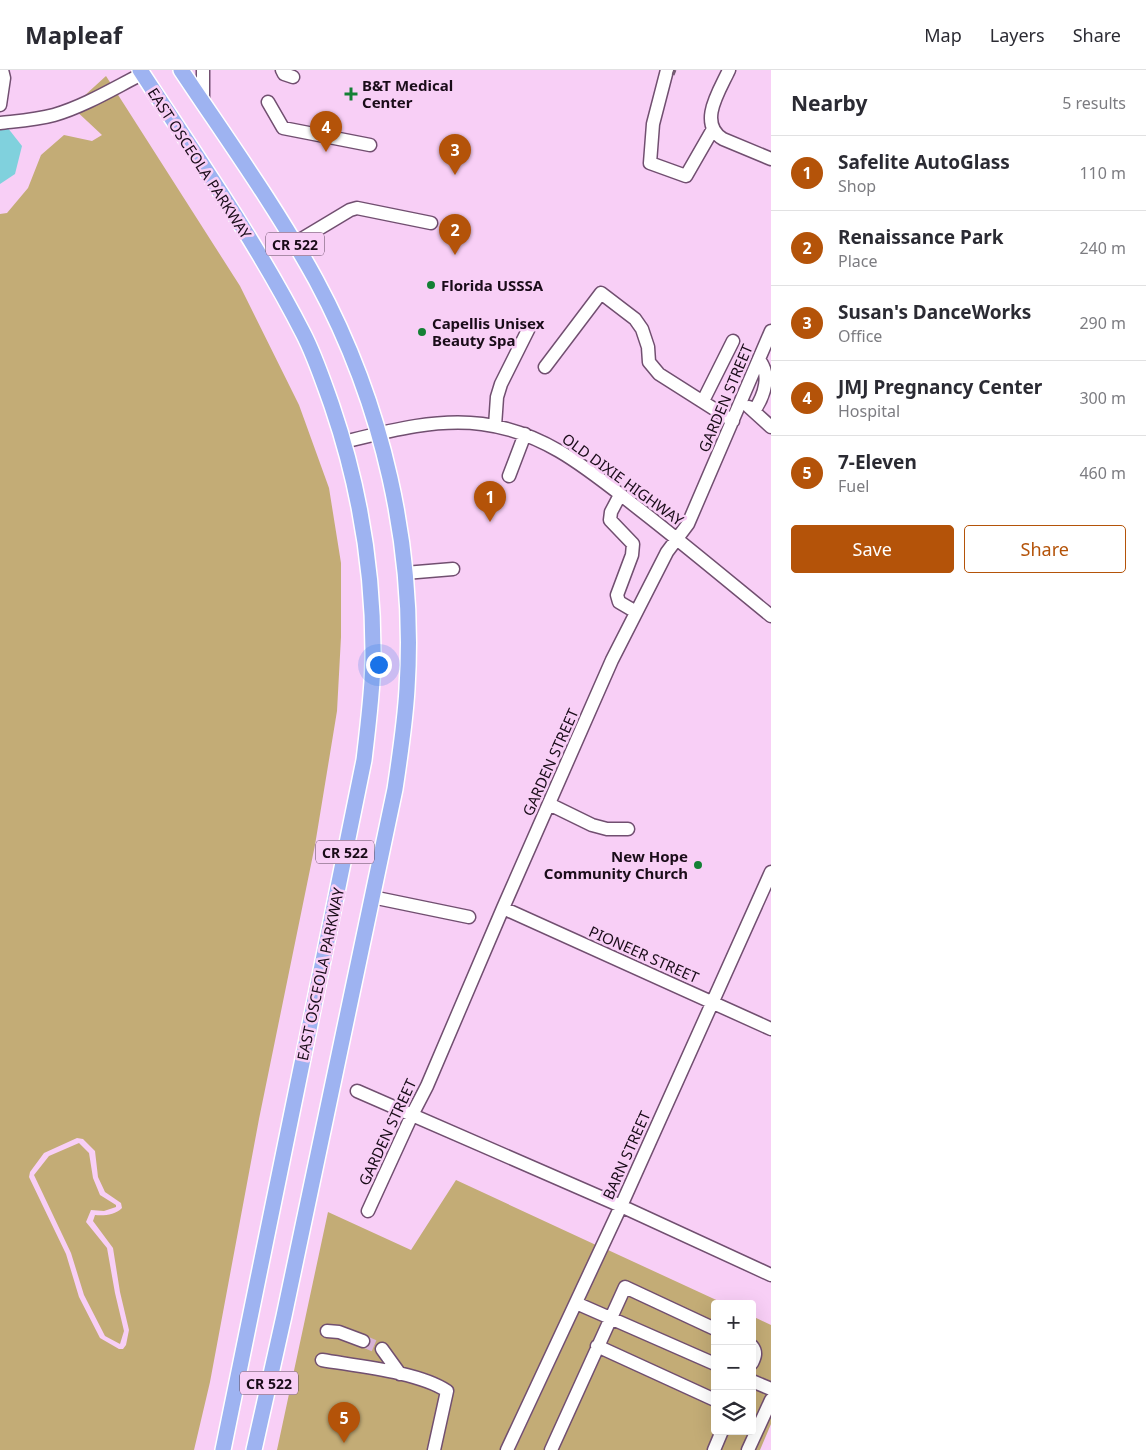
<!DOCTYPE html>
<meta charset="utf-8">
<style>
body{margin:0;font-family:"Noto Sans",sans-serif;background:#f2f2f3;color:#2b2b33}
.controls{position:absolute;right:15px;bottom:15px;display:grid;overflow:hidden;border-radius:5px;box-shadow:0 5px 20px #0002}
.controls button{width:45px;height:45px;display:grid;place-items:center;padding:0;border:0;border-bottom:1px solid #e1e1e2;background:#fff;color:#2b2b33;font:25px sans-serif}
.you{position:absolute;left:378px;top:594px;width:18px;height:18px;margin:-12px;border:4px solid #fff;border-radius:50%;background:#1a73e8;box-shadow:0 0 0 8px #1a73e833}
.badge{display:grid;place-items:center;width:32px;height:32px;border-radius:50%;background:#b45309;color:#fff;font-size:16px;font-weight:700}
.pin{position:absolute;translate:-50% -41px;filter:drop-shadow(0 1px 2px #0008)}
.pin::after{content:'';position:absolute;top:26px;width:18px;height:15px;background:inherit;clip-path:polygon(0 0,100% 0,50% 100%)}
.list{margin:0;padding:0;list-style:none}
h2{display:flex;justify-content:space-between;align-items:center;height:65px;margin:0;padding:0 20px;font-size:21px}
h2 small{font-size:16px;font-weight:400;color:#7c7c81}
.list li{display:grid;grid-template-columns:32px 1fr auto;gap:15px;align-items:center;box-sizing:border-box;height:75px;padding:0 20px;border-top:1px solid #e1e1e2}
.list b{display:block;font-size:19px;white-space:nowrap}
.list p{margin:0;font-size:16px;white-space:nowrap;color:#7c7c81}
.list em{font-size:16px;font-style:normal;color:#7c7c81}
.actions{display:flex;gap:10px;padding:15px 20px}
.actions a{flex:1;padding:11px 0;border:1px solid #b45309;border-radius:5px;text-align:center;font-size:18px;color:#b45309}
.actions .main{background:#b45309;color:#fff}
.icon{flex:none;width:28px;height:28px;fill:none;stroke:currentColor;stroke-width:2;stroke-linecap:round;stroke-linejoin:round}
.map{position:relative;flex:none;width:771px;height:1380px;overflow:hidden}
header{display:flex;align-items:center;gap:30px;box-sizing:border-box;height:70px;padding:0 25px;background:#fff;border-bottom:1px solid #e1e1e2}
header strong{font-size:24px}
nav{display:flex;gap:28px;margin-inline-start:auto;font-size:18px}
main{display:flex}
aside{flex:1;background:#fff}
.map>svg:first-child{display:block}
.green{fill:#c3ac76;fill-rule:evenodd}
.water{fill:#80d1dd}
.lines{fill:none;stroke-linecap:round;stroke-linejoin:round}
.minor-tunnel{stroke:#d7b2d5;stroke-width:12;stroke-dasharray:12 6;stroke-linecap:butt}
.minor-casing{stroke:#714f70;stroke-width:15}
.major-casing{stroke:#fff;stroke-width:18}
.minor{stroke:#fff;stroke-width:12}
.major{stroke:#9eb3f1;stroke-width:15}
.rail{stroke:#755c73;stroke-width:3;stroke-dasharray:9 9;stroke-linecap:butt}
.poi-dot{fill:#148035;stroke:#f8cff6;stroke-width:2}
.labels{text-anchor:middle;dominant-baseline:central;stroke-width:5;stroke-linejoin:round;paint-order:stroke}
.shield{fill:#f8cff6;stroke:#5d465b;stroke-width:1}
.shield-label{font-size:14px;font-weight:bold;fill:#1a0c19}
.poi-label{font-size:15px;font-weight:bold;fill:#1a0c19;stroke:#f8cff6;text-anchor:start}
.street-label{font-size:15px;fill:#1a0c19;stroke:#f8cff6}
</style>
<header>
<strong>Mapleaf</strong>
<nav><a>Map</a><a>Layers</a><a>Share</a></nav>
</header>
<main>
<div class="map">
<svg width="771" height="1380" viewBox="0 0 771 1380">
<rect width="100%" height="100%" fill="#f8cff6"/>
<path class="green" d="M106,6L240,216L299,335L329,418L341,493V567L337,641L315,775L259,1049L210,1312L194,1380H0V144L7,143L28,118L41,85L64,65L92,71L102,65L72,37ZM77,1068L83,1069L95,1081L98,1107L105,1122L121,1133L122,1138C115,1145 104,1146 95,1145L93,1151L113,1178L120,1222L129,1260L126,1275L123,1279H119L100,1268L79,1227L66,1184L29,1107L30,1102L44,1083Z
M79,1073L89,1083L93,1108L100,1125L116,1135V1137L104,1141L91,1140L86,1152L107,1178L115,1223L124,1261L120,1274L105,1266L84,1225L71,1183L34,1105L49,1086Z
M456,1110L596,1175L500,1380H277L328,1142L411,1180Z
M608,1180L725,1234H715V1361H752V1246L771,1255V1354L760,1380H515Z"/>
<path class="water" d="M0,48L22,76L15,104L0,114Z"/>
<g class="lines">
<path class="minor-tunnel" d="M363,1271L382,1279"/>
<g class="minor-casing">
<path id="minor" d="M282,0L284,4L293,7
M667,0L653,54L650,93L686,106L713,59
M729,0C720,20 697,53 723,69L771,89
M203,32V0
M268,32L283,58L370,75
M0,35L4,8L2,0
M0,53C18,51 36,50 54,45C85,36 114,18 142,4
M295,173L350,140L357,138L431,153
M545,297L601,223L635,249L642,259L648,277L649,292L659,304L733,351
M703,331L733,271
M749,337L771,357
M754,341C765,325 771,304 759,290
M495,356L497,327L501,314L529,258
M344,372C388,361 436,348 482,354C546,362 590,401 639,439C684,474 727,510 771,546
M509,406L525,364
M620,425L611,442L610,450L633,474L632,485L617,525L619,532L636,542
M405,503L453,499
M549,734L592,755L607,759H628
M372,827L469,847
M503,838L771,959
M357,1021L621,1136L771,1205
M368,1141L412,1045L427,1016L503,838L612,590L667,482L688,454L771,261
M576,1233L715,1294
M327,1261L339,1262L363,1271
M597,1276L715,1330
M752,1276C757,1282 755,1287 752,1293
M382,1279L400,1304
M322,1290C357,1296 419,1302 447,1321L434,1380
M752,1311L771,1319
M507,1380L621,1136L771,802
M551,1380L625,1217L715,1259
M714,1380L722,1361
M748,1380L771,1330"/>
</g>
<g class="major-casing">
<path id="major" d="M140,0C196,86 256,171 303,263C315,286 323,311 332,336C360,418 374,505 373,592C372,625 368,657 364,690L223,1380
M181,0C227,69 276,137 316,210C383,334 416,478 407,619C405,653 400,686 395,719L284,1246L254,1380"/>
</g>
<use href="#minor" class="minor"/>
<use href="#major" class="major"/>
<path class="rail" d="M673,5L675,0"/>
</g>
<g class="poi-dot">
<path d="M348.5 16.5h5v5h5v5h-5v5h-5v-5h-5v-5h5z"/>
<circle cx="431" cy="215" r="5"/>
<circle cx="422" cy="262" r="5"/>
<circle cx="698" cy="795" r="5"/>
</g>
<g class="labels">
<g class="shield">
<rect x="266" y="162.5" width="58" height="23" rx="4"/>
<rect x="316" y="770.5" width="58" height="23" rx="4"/>
<rect x="240" y="1301.5" width="58" height="23" rx="4"/>
</g>
<g class="shield-label">
<text x="295" y="174">CR 522</text>
<text x="345" y="782">CR 522</text>
<text x="269" y="1313">CR 522</text>
</g>
<g class="poi-label">
<text x="362" y="15">B&amp;T Medical<tspan x="362" dy="17">Center</tspan></text>
<text x="441" y="215">Florida USSSA</text>
<text x="432" y="253">Capellis Unisex<tspan x="432" dy="17">Beauty Spa</tspan></text>
<text x="688" y="786" text-anchor="end">New Hope<tspan x="688" dy="17">Community Church</tspan></text>
</g>
<g class="street-label">
<text transform="translate(200 93) rotate(57)">EAST OSCEOLA PARKWAY</text>
<text transform="translate(725 328) rotate(-67)">GARDEN STREET</text>
<text transform="translate(623 409) rotate(36)">OLD DIXIE HIGHWAY</text>
<text transform="translate(550 692) rotate(-66)">GARDEN STREET</text>
<text transform="translate(644 884) rotate(24)">PIONEER STREET</text>
<text transform="translate(320 904) rotate(-78)">EAST OSCEOLA PARKWAY</text>
<text transform="translate(387 1062) rotate(-65)">GARDEN STREET</text>
<text transform="translate(626 1085) rotate(-66)">BARN STREET</text>
</g>
</g>
</svg>
<div class="controls">
<button>+</button>
<button>−</button>
<button><svg class="icon" aria-label="layers" viewBox="0 0 24 24"><path d="M12 4l9 5-9 5-9-5zM3 14l9 5 9-5"/></svg></button>
</div>
<div class="you"></div>
<div class="pin badge" style="left:490px;top:452px">1</div>
<div class="pin badge" style="left:455px;top:185px">2</div>
<div class="pin badge" style="left:455px;top:105px">3</div>
<div class="pin badge" style="left:326px;top:82px">4</div>
<div class="pin badge" style="left:344px;top:1373px">5</div>
</div>
<aside>
<h2>Nearby<small>5 results</small></h2>
<ul class="list">
<li><span class="badge">1</span><div><b>Safelite AutoGlass</b><p>Shop</p></div><em>110 m</em></li>
<li><span class="badge">2</span><div><b>Renaissance Park</b><p>Place</p></div><em>240 m</em></li>
<li><span class="badge">3</span><div><b>Susan's DanceWorks</b><p>Office</p></div><em>290 m</em></li>
<li><span class="badge">4</span><div><b>JMJ Pregnancy Center</b><p>Hospital</p></div><em>300 m</em></li>
<li><span class="badge">5</span><div><b>7-Eleven</b><p>Fuel</p></div><em>460 m</em></li>
</ul>
<div class="actions"><a class="main">Save</a><a>Share</a></div>
</aside>
</main>
